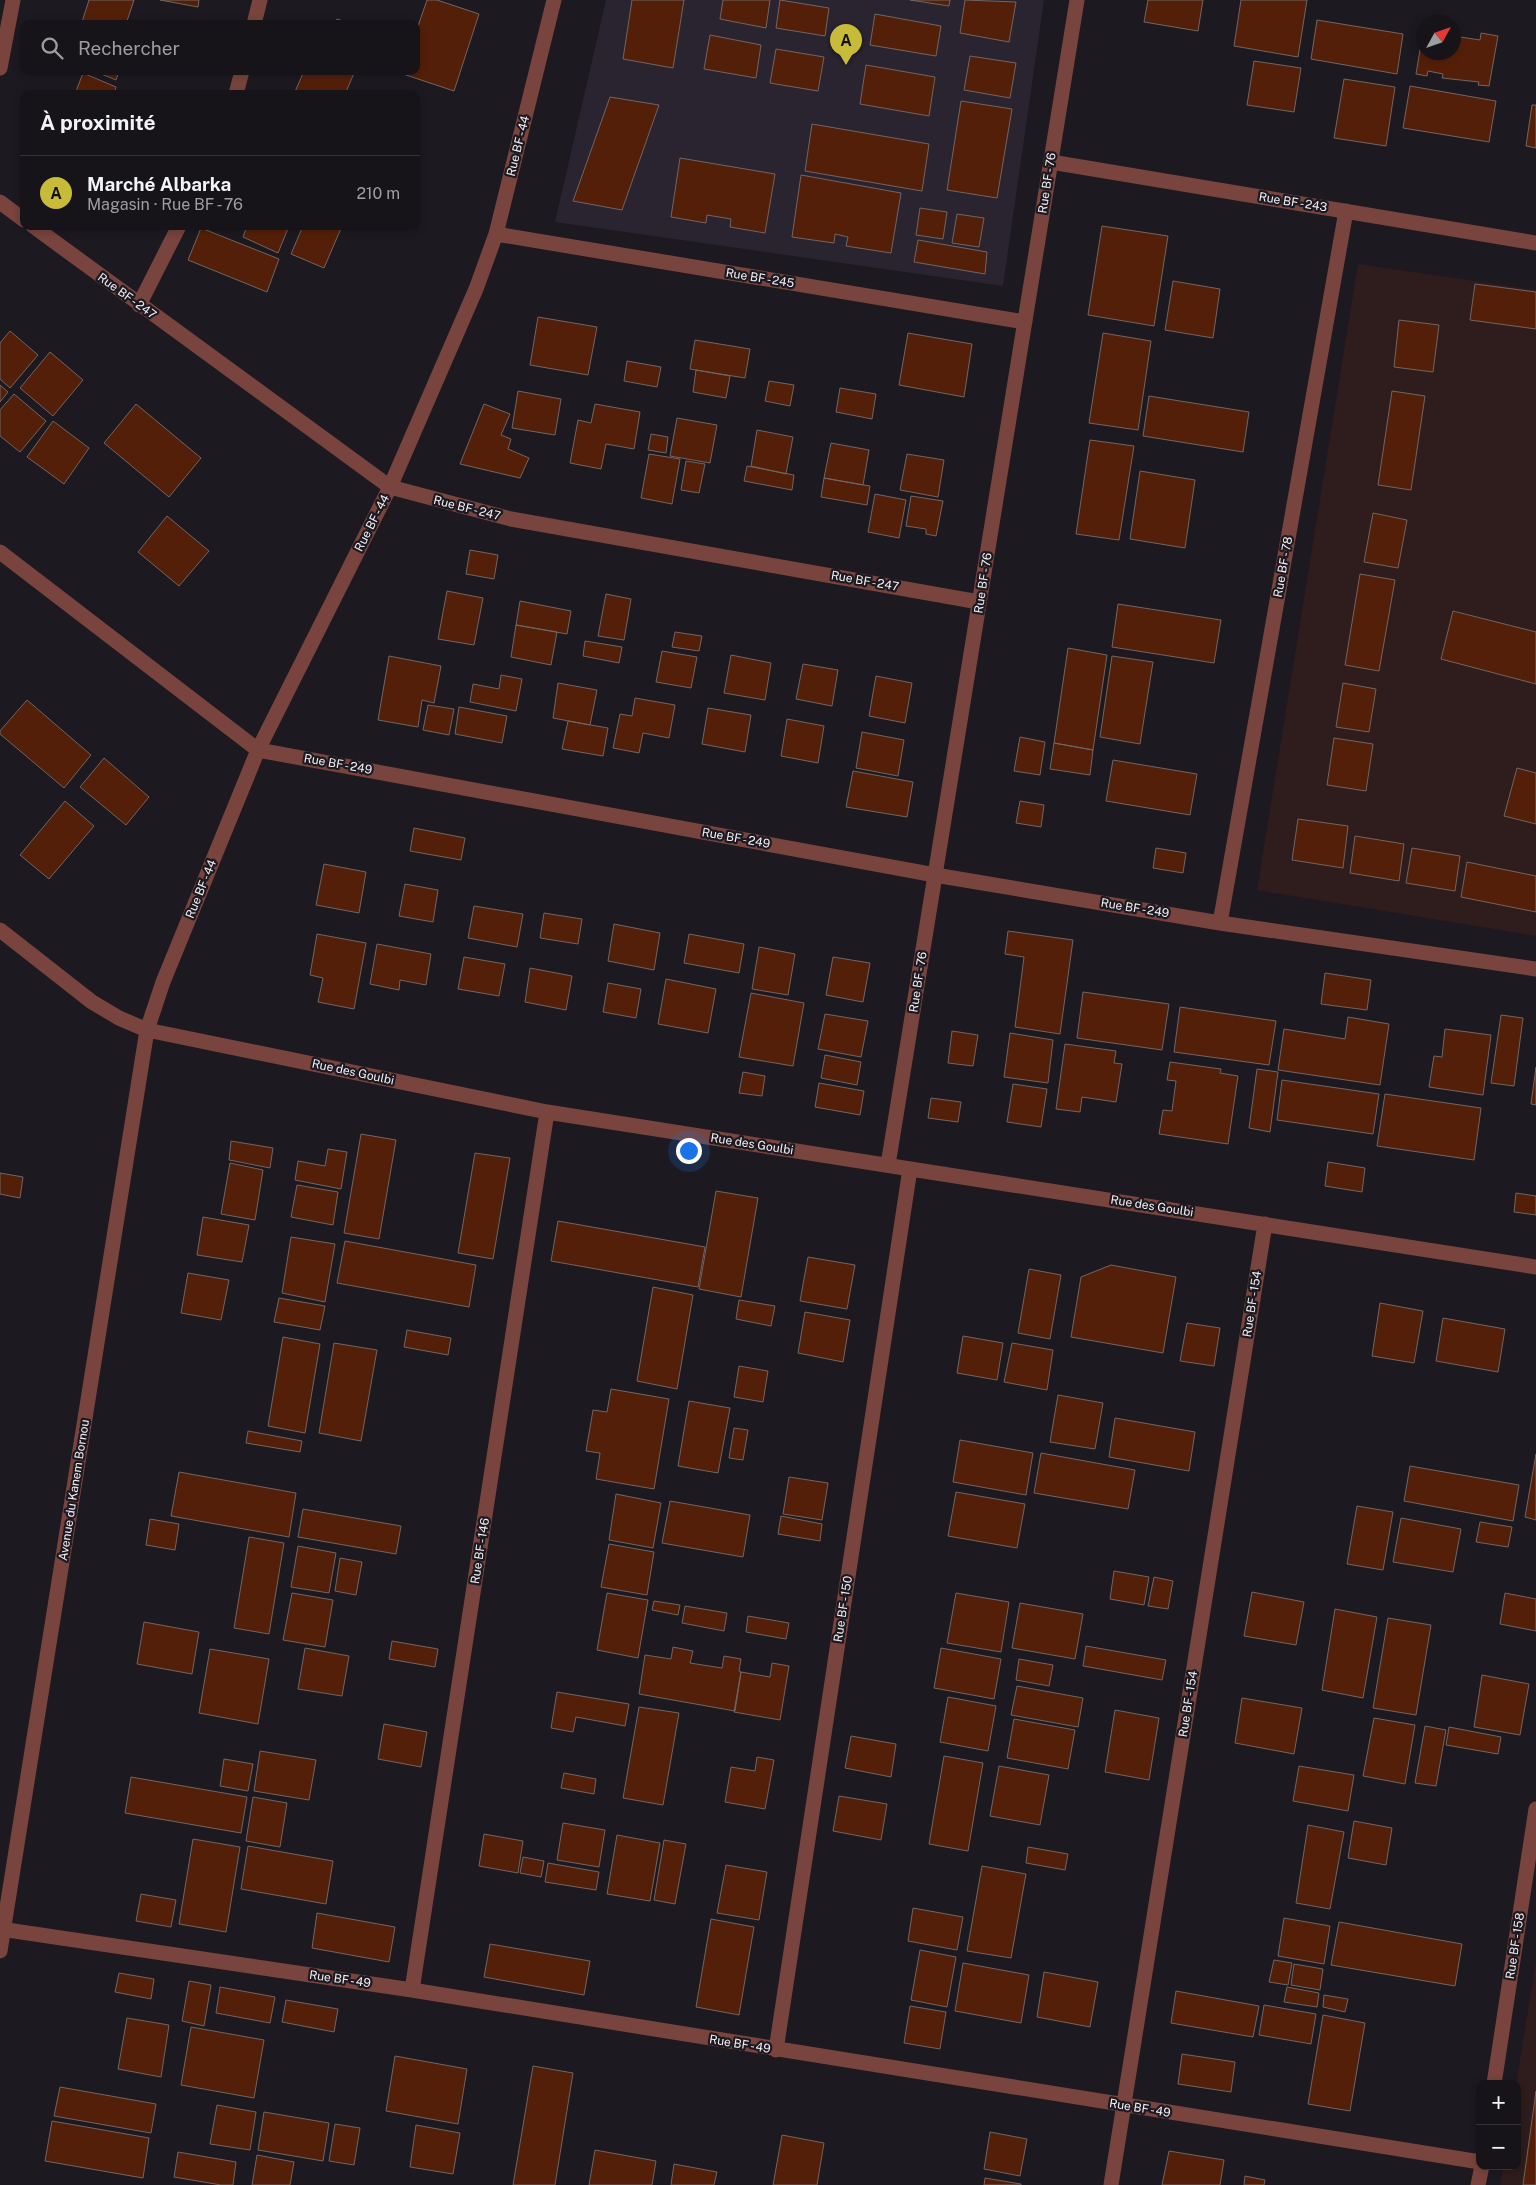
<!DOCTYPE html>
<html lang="fr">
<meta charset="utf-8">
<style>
body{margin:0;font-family:"Public Sans",sans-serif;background:#232026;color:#f1f3f6}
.controls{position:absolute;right:15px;bottom:15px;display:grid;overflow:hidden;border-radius:10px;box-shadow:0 2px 8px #0003}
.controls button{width:45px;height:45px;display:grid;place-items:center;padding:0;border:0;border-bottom:1px solid #353238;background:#161319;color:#f1f3f6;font:25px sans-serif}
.compass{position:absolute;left:1416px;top:15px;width:45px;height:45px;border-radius:50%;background:#161319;box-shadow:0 2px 8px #0003;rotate:50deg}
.you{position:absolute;left:688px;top:1150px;width:18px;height:18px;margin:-12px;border:4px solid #fff;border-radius:50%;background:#1a73e8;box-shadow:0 0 0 8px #1a73e833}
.badge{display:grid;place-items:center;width:32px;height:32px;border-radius:50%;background:#c9bb3a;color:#111;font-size:16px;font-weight:700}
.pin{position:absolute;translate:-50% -41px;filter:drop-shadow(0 1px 2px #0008)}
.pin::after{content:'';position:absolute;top:26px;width:18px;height:15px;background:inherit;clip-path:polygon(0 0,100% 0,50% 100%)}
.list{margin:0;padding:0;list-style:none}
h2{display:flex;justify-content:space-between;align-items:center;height:65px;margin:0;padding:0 20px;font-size:21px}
h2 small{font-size:16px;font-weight:400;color:#9e9ea2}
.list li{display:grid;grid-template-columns:32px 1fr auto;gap:15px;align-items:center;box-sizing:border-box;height:75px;padding:0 20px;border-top:1px solid #353238}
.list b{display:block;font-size:19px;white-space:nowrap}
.list p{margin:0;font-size:16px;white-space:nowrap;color:#9e9ea2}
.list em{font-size:16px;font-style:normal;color:#9e9ea2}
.icon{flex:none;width:28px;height:28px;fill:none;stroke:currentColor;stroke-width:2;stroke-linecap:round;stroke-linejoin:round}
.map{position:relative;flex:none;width:1536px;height:2185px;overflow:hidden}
.search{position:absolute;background:#161319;box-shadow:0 2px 8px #0003;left:20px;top:20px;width:400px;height:55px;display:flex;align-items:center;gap:12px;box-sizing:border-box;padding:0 18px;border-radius:10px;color:#9e9ea2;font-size:19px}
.panel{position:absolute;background:#161319;box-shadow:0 2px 8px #0003;left:20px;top:90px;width:400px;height:140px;border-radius:10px}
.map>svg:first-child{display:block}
.built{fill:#292430}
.education{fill:#2f1c1c}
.building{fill:#541f09;stroke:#706662}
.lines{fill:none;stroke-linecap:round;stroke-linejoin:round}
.minor{stroke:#79443d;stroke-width:15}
.labels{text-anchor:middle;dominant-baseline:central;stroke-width:4.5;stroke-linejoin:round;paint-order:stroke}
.street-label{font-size:12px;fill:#f2f0f5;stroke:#1d1921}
</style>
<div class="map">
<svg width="1536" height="2185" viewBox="0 0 1536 2185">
<rect width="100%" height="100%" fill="#1d1921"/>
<path class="built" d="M606,0H1044L1003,286L555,222Z"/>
<path class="education" d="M1358,264L1536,290V936L1257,890Z
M1536,1962V2185H1500L1503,2166H1517L1516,2084Z"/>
<path class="building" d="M89,0H134L126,24H87L82,22Z
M160,0H199L198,7Z
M427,0H437L479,14L454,91L403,74L404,71H416V32Z
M632,0H684L673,68L623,59Z
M723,0H770L766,28L720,19Z
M780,0L829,8L825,36L776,28Z
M910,0H950L949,6Z
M965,0L1016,2L1009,42L960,33Z
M1148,0H1203L1198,31L1144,22Z
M1241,0H1307L1298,57L1234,46Z
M875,14L941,26L936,56L870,45Z
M337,19L352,24H335Z
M1317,20L1403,34L1397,74L1311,59Z
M1424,26V52H1454V36L1480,40L1481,33L1498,36L1489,86L1478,85L1479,82L1442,78L1443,74L1428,71L1427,76L1416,74Z
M710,35L761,45L756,78L704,69Z
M776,49L824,57L818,91L770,83Z
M970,56L1016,63L1010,98L964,90Z
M1254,61L1301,68L1294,112L1247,105Z
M866,65L935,77L929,116L860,104Z
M94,71H119L116,80Z
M304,71H355L345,94H294Z
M83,73L116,87L114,94H75Z
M1344,79L1395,87L1386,146L1334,138Z
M1410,86L1496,101L1489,142L1403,128Z
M610,97L659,105L622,210L573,201Z
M961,101L1012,109L997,198L947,190Z
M1532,105H1536V148L1526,146Z
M812,124L929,144L922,191L805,171Z
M680,158L775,174L765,233L730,227L731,219L707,215L706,223L671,217Z
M801,175L901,193L891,253L846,246L848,237L835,234L834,243L792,237Z
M920,208L947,212L943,239L916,235Z
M957,214L984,218L979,247L952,243Z
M247,226H289L278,253L243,237Z
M303,226H342L324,268L291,254Z
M1102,226L1168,236L1154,326L1088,315Z
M201,228L279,259L267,292L188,260Z
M918,240L987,252L985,274L914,262Z
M1173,281L1220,289L1213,338L1165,330Z
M1475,284L1536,292V329L1470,320Z
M538,317L597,327L588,375L530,365Z
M1399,320L1439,325L1433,372L1394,367Z
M10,331L38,355L10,388L0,379V343Z
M908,333L972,344L964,397L899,385Z
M1103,333L1151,341L1138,430L1089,423Z
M695,340L750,349L745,378L690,369Z
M50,352L83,380L53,416L20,388Z
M627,361L661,367L657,387L624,381Z
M696,370L730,376L726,398L693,392Z
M769,381L794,385L790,406L765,401Z
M0,385L8,392L0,402Z
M840,388L876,394L872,419L836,412Z
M518,391L561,399L555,435L512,428Z
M1392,391L1425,396L1411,490L1378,485Z
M14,394L46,421L20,452L0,436V410Z
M1149,396L1249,412L1243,452L1143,436Z
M136,404L201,458L169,497L104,443Z
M484,404L510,414L501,435L511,439L508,449L529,458L520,478L460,464Z
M595,404L640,412L634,449L606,444L601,469L570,463L578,420L591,423Z
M677,418L717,425L710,463L670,456Z
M53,421L89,448L64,484L27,457Z
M757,430L793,437L786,474L751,466Z
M651,434L668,437L666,453L648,450Z
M1090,440L1134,446L1119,540L1076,534Z
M831,443L869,450L863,485L824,478Z
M649,454L680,459L672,504L641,498Z
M907,454L944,460L938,497L900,490Z
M686,461L705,464L699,493L681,490Z
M747,466L794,475L792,490L744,481Z
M1140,471L1195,480L1185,548L1130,539Z
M824,478L870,486L867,505L821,497Z
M875,494L906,500L899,538L868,532Z
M911,496L943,501L936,536L926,534V529L906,526Z
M1373,513L1407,520L1398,568L1364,562Z
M167,516L209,551L179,586L138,552Z
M470,550L498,555L494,579L466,574Z
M1360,574L1395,580L1379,671L1345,665Z
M447,591L483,598L474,645L438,639Z
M606,594L631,599L624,640L598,636Z
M520,601L571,611L567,634L516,625Z
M1118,604L1221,620L1214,663L1112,647Z
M1453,611L1536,632V684L1441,659Z
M516,625L557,632L551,665L511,657Z
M675,632L702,636L699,651L672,647Z
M585,641L622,647L619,663L583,656Z
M1068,648L1107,655L1093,750L1054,743Z
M662,651L697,657L691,688L656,682Z
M731,655L771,663L765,700L724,693Z
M389,656L441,666L434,703L422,700L418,727L378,720Z
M1112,656L1153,662L1140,744L1100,737Z
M803,664L838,670L832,706L796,699Z
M501,675L522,679L516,711L470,702L473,684L499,689Z
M876,676L912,683L905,723L869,716Z
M558,683L597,690L590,725L553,718Z
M1343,683L1376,689L1369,732L1336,727Z
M635,698L675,705L669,738L643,733L639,753L613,748L620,714L632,716Z
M27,700L91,755L64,788L0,734V731Z
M428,705L454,709L449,735L423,730Z
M459,707L507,716L502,743L455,734Z
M708,708L751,715L745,752L702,744Z
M787,719L824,726L818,763L781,756Z
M568,721L608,728L603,756L562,749Z
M862,732L904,740L898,776L856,768Z
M1020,737L1045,742L1040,775L1014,771Z
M1334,738L1373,744L1366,791L1327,785Z
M1054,743L1093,750L1090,775L1050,769Z
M104,758L149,797L126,825L80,787Z
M1113,760L1197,774L1190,815L1106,801Z
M1517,768L1536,773V824L1504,816Z
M853,771L913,782L907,817L846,807Z
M65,801L94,826L49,879L20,855Z
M1020,801L1044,805L1041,827L1016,823Z
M1298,819L1348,826L1343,868L1292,860Z
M414,828L465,838L461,860L410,851Z
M1355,836L1404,844L1399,881L1350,873Z
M1156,848L1186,853L1183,873L1153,868Z
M1412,848L1460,856L1455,891L1406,883Z
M1467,862L1536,876V912L1461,897Z
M324,864L366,872L359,913L316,905Z
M405,884L438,890L433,922L399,916Z
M474,906L523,914L517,947L468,938Z
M544,913L582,919L578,944L540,938Z
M614,924L660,933L654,970L608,961Z
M1008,931L1073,940L1060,1034L1015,1027L1024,957L1005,954Z
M317,934L366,943L354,1009L318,1002L323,978L310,975Z
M689,934L744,944L739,973L684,963Z
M377,944L431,954L426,985L400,980L399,990L370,984Z
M759,947L795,954L788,995L752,989Z
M464,957L505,964L499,996L458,989Z
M833,957L870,963L863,1002L826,995Z
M530,968L572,976L566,1010L525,1002Z
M1325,973L1371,980L1367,1010L1321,1004Z
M666,979L716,989L708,1033L658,1024Z
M608,983L641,989L636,1018L603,1012Z
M1083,992L1169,1004L1162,1050L1077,1038Z
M751,993L804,1003L793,1066L739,1057Z
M1180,1007L1276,1021L1269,1065L1174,1052Z
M825,1014L868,1021L861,1057L818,1049Z
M1501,1015L1523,1018L1514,1086L1491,1083Z
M1348,1017L1389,1024L1380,1085L1278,1070L1284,1029L1345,1039Z
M1445,1029L1491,1035L1483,1095L1429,1087L1434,1056L1442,1057Z
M952,1031L978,1035L973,1066L948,1063Z
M1010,1033L1053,1040L1048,1083L1004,1077Z
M1065,1044L1116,1051L1114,1063L1122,1064L1116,1102L1082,1097L1080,1112L1056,1109Z
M825,1055L861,1062L857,1085L821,1078Z
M1170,1062L1221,1069L1220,1073L1238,1076L1228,1144L1159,1134L1163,1110L1172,1111L1176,1081L1167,1080Z
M1536,1067V1105L1531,1104Z
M1257,1069L1278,1072L1270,1132L1249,1128Z
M743,1072L765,1076L762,1096L739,1093Z
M1282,1080L1379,1094L1373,1134L1277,1120Z
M819,1083L864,1091L860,1115L815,1107Z
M1013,1084L1047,1089L1041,1127L1007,1122Z
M1385,1094L1481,1108L1474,1160L1377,1146Z
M931,1098L961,1102L958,1122L928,1118Z
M361,1134L396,1140L379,1239L344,1233Z
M231,1141L273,1148L270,1168L229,1160Z
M328,1149L347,1152L341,1189L295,1180L298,1161L325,1166Z
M475,1153L510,1158L493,1259L458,1253Z
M1328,1162L1365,1168L1362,1192L1325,1186Z
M230,1163L263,1170L255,1220L221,1214Z
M0,1173L23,1177L20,1198L0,1194Z
M297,1185L338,1192L333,1225L291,1217Z
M716,1191L758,1198L741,1297L699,1289Z
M1516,1193L1536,1196V1215L1514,1212Z
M203,1217L249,1225L242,1262L197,1255Z
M558,1221L705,1247L698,1287L551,1261Z
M291,1237L335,1244L325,1302L282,1293Z
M345,1241L476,1265L469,1307L337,1283Z
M808,1257L855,1265L847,1309L800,1301Z
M1111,1265L1176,1277L1163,1353L1071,1337L1081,1277Z
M1029,1269L1061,1275L1050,1339L1018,1333Z
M188,1273L229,1280L221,1320L181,1313Z
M653,1287L693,1295L677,1389L637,1381Z
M279,1298L325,1306L320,1330L274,1322Z
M739,1300L775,1306L771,1326L736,1319Z
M1380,1303L1423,1311L1414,1363L1372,1356Z
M805,1312L850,1320L843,1362L798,1353Z
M1443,1318L1505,1329L1498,1372L1436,1361Z
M1187,1323L1220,1328L1214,1366L1180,1361Z
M407,1330L451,1338L448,1355L404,1347Z
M963,1336L1003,1343L997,1380L957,1373Z
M283,1337L320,1344L305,1433L268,1426Z
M334,1343L377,1350L361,1441L319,1433Z
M1012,1343L1053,1350L1047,1390L1004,1382Z
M739,1366L768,1371L763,1402L734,1397Z
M611,1389L669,1399L654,1489L596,1479L600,1453L586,1451L593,1410L607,1412Z
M1058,1395L1103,1403L1095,1449L1050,1442Z
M689,1401L730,1408L718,1473L678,1466Z
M1115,1418L1195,1432L1189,1471L1109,1457Z
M734,1428L748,1430L743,1460L729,1458Z
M248,1431L302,1441L300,1452L246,1443Z
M960,1440L1033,1453L1026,1495L953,1482Z
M1041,1453L1135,1470L1128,1509L1034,1493Z
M1536,1454V1520L1525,1517Z
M1410,1466L1519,1485L1513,1521L1404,1501Z
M179,1472L296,1493L289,1537L171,1516Z
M789,1477L828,1483L822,1520L783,1514Z
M956,1492L1025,1504L1017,1548L948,1536Z
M616,1494L661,1503L653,1548L609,1540Z
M670,1501L750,1515L743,1557L662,1543Z
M1357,1506L1393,1512L1383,1570L1347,1564Z
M303,1509L401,1526L396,1554L298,1537Z
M781,1516L822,1524L820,1541L778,1534Z
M1401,1518L1461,1529L1453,1572L1393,1562Z
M150,1519L179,1524L175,1550L146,1545Z
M1480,1522L1512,1527L1508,1547L1476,1542Z
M249,1537L284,1543L269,1634L234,1628Z
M609,1544L654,1552L647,1595L601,1587Z
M298,1546L336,1553L329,1593L291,1587Z
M340,1558L362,1562L356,1595L335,1591Z
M1114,1571L1149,1577L1144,1605L1110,1599Z
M1154,1577L1173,1581L1168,1609L1148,1606Z
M1252,1592L1304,1602L1296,1645L1244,1636Z
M292,1593L333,1600L325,1647L283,1640Z
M607,1593L648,1600L638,1658L597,1650Z
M956,1593L1009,1602L1001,1652L947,1643Z
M1505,1593L1536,1599V1631L1500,1624Z
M654,1601L680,1605L678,1615L652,1610Z
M1020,1603L1083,1614L1075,1659L1012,1648Z
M685,1606L727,1613L724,1631L682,1623Z
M1335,1609L1377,1617L1363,1698L1322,1690Z
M748,1616L789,1623L786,1639L746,1632Z
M1388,1618L1431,1625L1416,1715L1373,1708Z
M144,1622L199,1632L192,1674L137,1664Z
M392,1641L438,1649L435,1667L389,1659Z
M1086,1646L1166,1660L1162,1680L1083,1666Z
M673,1647L693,1651L690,1663L722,1668L724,1656L741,1659L739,1671L741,1672L735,1711L639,1694L645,1655L671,1659Z
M305,1648L349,1656L342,1696L298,1689Z
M941,1648L1001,1659L994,1699L934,1688Z
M210,1649L269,1659L258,1724L199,1713Z
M1019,1659L1053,1665L1049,1686L1016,1680Z
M772,1663L789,1666L780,1720L734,1712L741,1672L770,1677Z
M1482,1675L1529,1684L1520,1735L1474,1727Z
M1017,1686L1083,1698L1078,1727L1011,1715Z
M557,1692L629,1704L625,1726L576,1717L573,1732L551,1728Z
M948,1697L996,1706L988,1751L940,1742Z
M1242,1698L1302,1708L1294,1754L1235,1743Z
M639,1707L679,1713L663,1805L623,1798Z
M1115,1710L1159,1718L1149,1780L1105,1772Z
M1374,1718L1415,1725L1405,1784L1363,1776Z
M1014,1719L1075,1730L1068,1769L1007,1758Z
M384,1724L427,1732L421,1767L378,1759Z
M1425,1726L1446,1730L1436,1786L1415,1783Z
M1449,1727L1501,1737L1498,1754L1446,1745Z
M851,1736L896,1744L891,1777L845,1768Z
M260,1751L316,1760L309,1800L254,1791Z
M944,1756L983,1763L968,1851L929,1844Z
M757,1757L774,1760L765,1809L725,1802L731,1767L755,1771Z
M224,1759L253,1764L248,1791L220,1786Z
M999,1766L1049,1775L1040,1825L990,1816Z
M1299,1766L1354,1775L1348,1811L1293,1801Z
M564,1773L596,1779L594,1794L561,1788Z
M131,1777L247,1797L241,1833L125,1813Z
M839,1796L887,1804L881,1840L833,1831Z
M253,1797L287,1803L280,1847L246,1841Z
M1354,1821L1392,1828L1386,1865L1348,1858Z
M563,1823L605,1830L599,1867L557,1860Z
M1308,1825L1344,1832L1330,1909L1296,1903Z
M484,1834L523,1841L518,1873L479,1866Z
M617,1835L660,1843L650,1901L607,1894Z
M193,1839L240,1847L226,1932L179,1924Z
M664,1840L686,1844L675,1904L654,1900Z
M248,1846L333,1861L326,1904L241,1889Z
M1028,1847L1068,1854L1065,1870L1026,1863Z
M523,1857L544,1861L541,1877L520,1873Z
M548,1863L599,1872L596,1890L545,1882Z
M726,1865L767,1872L759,1920L717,1913Z
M982,1866L1026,1874L1011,1958L967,1951Z
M141,1894L176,1900L171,1927L136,1921Z
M913,1908L963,1917L957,1950L908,1941Z
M317,1913L395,1927L389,1962L312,1948Z
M1284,1918L1330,1926L1324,1964L1278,1956Z
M711,1919L754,1927L739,2015L696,2007Z
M1339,1922L1462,1944L1455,1986L1331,1965Z
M490,1944L590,1961L584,1995L484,1977Z
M920,1950L956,1957L947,2007L911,2000Z
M1274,1960L1292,1963L1288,1985L1269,1982Z
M963,1963L1029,1975L1021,2023L955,2011Z
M1294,1964L1323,1969L1320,1990L1291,1985Z
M1044,1972L1098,1982L1090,2027L1037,2017Z
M119,1973L154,1979L151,1999L115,1992Z
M189,1981L211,1985L204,2026L182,2021Z
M220,1987L275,1997L270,2023L216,2013Z
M1287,1987L1319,1993L1317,2007L1284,2002Z
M1176,1991L1259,2006L1253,2037L1171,2023Z
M1324,1995L1348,1999L1345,2012L1323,2007Z
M286,2000L338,2009L334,2032L282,2022Z
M1264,2005L1316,2014L1311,2044L1259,2035Z
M910,2006L946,2012L940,2049L904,2043Z
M1323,2015L1365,2023L1350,2111L1308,2104Z
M127,2018L169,2025L161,2077L118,2069Z
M191,2027L264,2040L254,2098L181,2085Z
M1182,2054L1235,2062L1231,2092L1178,2084Z
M395,2056L467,2069L458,2124L386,2111Z
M533,2066L573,2073L555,2185H513Z
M60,2087L156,2104L151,2133L54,2116Z
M1536,2091V2185H1523Z
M217,2105L256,2112L250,2150L210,2144Z
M264,2112L329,2123L323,2161L258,2150Z
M52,2121L149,2138L143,2178L45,2161Z
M335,2124L360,2128L354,2165L329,2161Z
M416,2125L460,2133L453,2174L410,2167Z
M990,2132L1027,2139L1020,2176L984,2169Z
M782,2135L824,2143L817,2185H773Z
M595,2150L656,2161L652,2185H589Z
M1169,2151L1224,2160L1220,2185H1162Z
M178,2152L236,2162L233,2185H221L174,2177Z
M257,2155L294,2162L290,2185H252Z
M674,2164L717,2172L714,2185H671Z
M1245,2176L1265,2180L1264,2185H1244Z
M985,2178L1021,2184V2185H984Z"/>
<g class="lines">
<path class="minor" d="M254,24L260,0
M0,68L13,0
M236,94L242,71
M1051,162L1536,243
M0,202L24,220
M33,226L390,487L511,519L979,602
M496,234L1025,322
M139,305L179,226
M0,552L258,750L935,875L1220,923L1536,969
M1220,923L1346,211
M0,930L92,1002L119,1018L147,1030L547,1112L1536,1267
M888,1165L1077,0
M0,1929L412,1990L1480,2162
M0,1951L147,1030L163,982L258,750L390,487L476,289L496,234L554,0
M412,1990L547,1112
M776,2050L910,1169
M1494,2084L1536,1809
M1111,2185L1265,1224
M1478,2185L1482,2166"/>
</g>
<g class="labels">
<g class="street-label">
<text transform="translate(518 146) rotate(-76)">Rue BF - 44</text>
<text transform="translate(1047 183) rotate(-81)">Rue BF - 76</text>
<text transform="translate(1293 202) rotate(9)">Rue BF - 243</text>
<text transform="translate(760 278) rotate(9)">Rue BF - 245</text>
<text transform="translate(127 296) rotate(36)">Rue BF - 247</text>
<text transform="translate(467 508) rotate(14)">Rue BF - 247</text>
<text transform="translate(372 523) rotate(-63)">Rue BF - 44</text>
<text transform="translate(1283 567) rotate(-80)">Rue BF - 78</text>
<text transform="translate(865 581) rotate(10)">Rue BF - 247</text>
<text transform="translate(983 583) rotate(-81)">Rue BF - 76</text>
<text transform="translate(338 764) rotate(10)">Rue BF - 249</text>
<text transform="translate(736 838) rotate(10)">Rue BF - 249</text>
<text transform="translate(201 889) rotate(-68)">Rue BF - 44</text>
<text transform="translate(1135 908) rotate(9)">Rue BF - 249</text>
<text transform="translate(918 982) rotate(-81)">Rue BF - 76</text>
<text transform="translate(353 1072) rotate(12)">Rue des Goulbi</text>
<text transform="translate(752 1144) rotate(9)">Rue des Goulbi</text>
<text transform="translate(1152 1206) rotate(9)">Rue des Goulbi</text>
<text transform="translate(1252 1304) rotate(-81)">Rue BF - 154</text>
<text transform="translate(74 1490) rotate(-81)">Avenue du Kanem Bornou</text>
<text transform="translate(480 1551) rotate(-81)">Rue BF - 146</text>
<text transform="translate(843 1609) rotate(-81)">Rue BF - 150</text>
<text transform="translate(1188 1704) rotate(-81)">Rue BF - 154</text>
<text transform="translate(1515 1946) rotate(-81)">Rue BF - 158</text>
<text transform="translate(340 1979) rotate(8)">Rue BF - 49</text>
<text transform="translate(740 2044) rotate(9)">Rue BF - 49</text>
<text transform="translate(1140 2108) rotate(9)">Rue BF - 49</text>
</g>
</g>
</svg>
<div class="controls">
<button>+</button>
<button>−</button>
</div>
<svg class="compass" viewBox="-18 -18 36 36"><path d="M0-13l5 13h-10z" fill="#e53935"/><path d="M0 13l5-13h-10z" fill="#9e9ea2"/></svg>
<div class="you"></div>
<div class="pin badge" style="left:846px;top:65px">A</div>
<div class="search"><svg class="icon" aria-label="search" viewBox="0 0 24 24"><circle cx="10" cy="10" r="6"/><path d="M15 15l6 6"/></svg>Rechercher</div>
<section class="panel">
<h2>À proximité<small></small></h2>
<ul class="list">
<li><span class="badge">A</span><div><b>Marché Albarka</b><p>Magasin · Rue BF - 76</p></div><em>210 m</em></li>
</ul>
</section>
</div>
